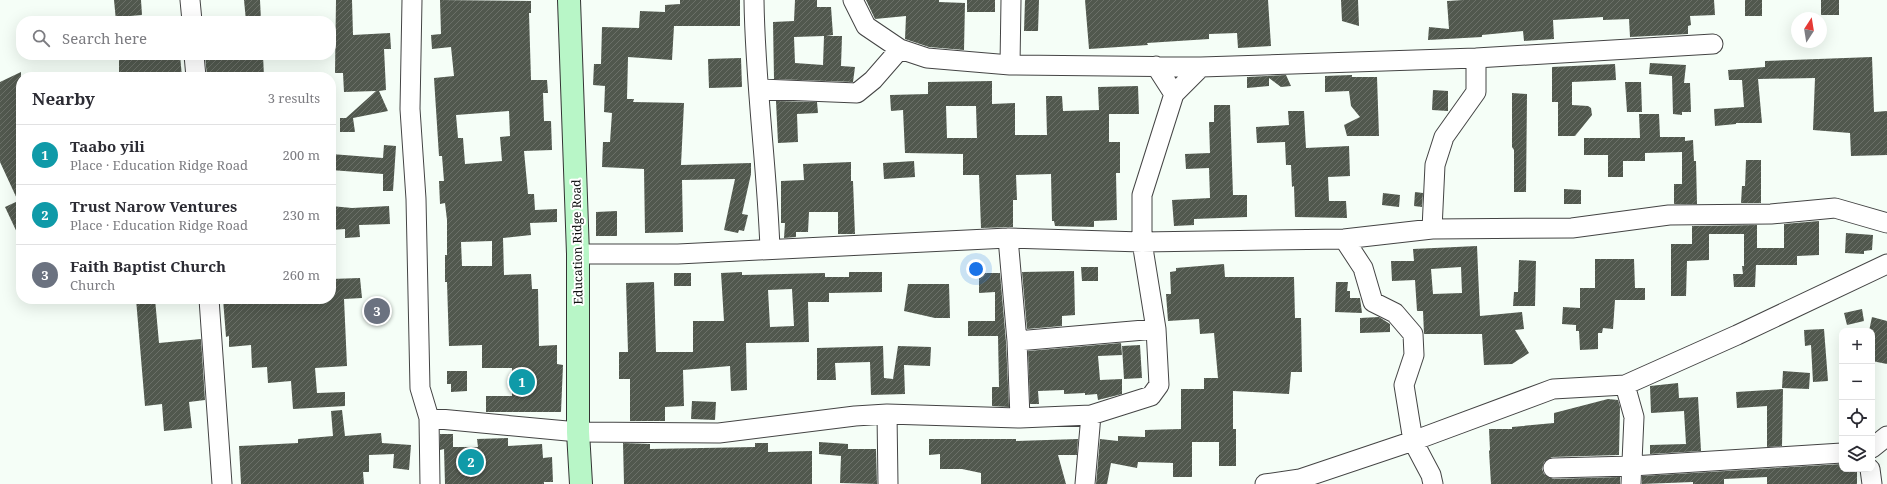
<!DOCTYPE html>
<meta charset="utf-8">
<style>
body{margin:0;font-family:"Noto Serif",serif;background:#f7f7f7;color:#2b2b33}
.controls{position:absolute;right:12px;bottom:12px;display:grid;overflow:hidden;border-radius:8px;box-shadow:0 4px 16px #0002}
.controls button{width:36px;height:36px;display:grid;place-items:center;padding:0;border:0;border-bottom:1px solid #e1e1e2;background:#fff;color:#2b2b33;font:20px sans-serif}
.compass{position:absolute;left:1791px;top:12px;width:36px;height:36px;border-radius:50%;background:#fff;box-shadow:0 4px 16px #0002;rotate:12deg}
.you{position:absolute;left:976px;top:269px;width:14px;height:14px;margin:-10px;border:3px solid #fff;border-radius:50%;background:#1a73e8;box-shadow:0 0 0 6px #1a73e833}
.badge{display:grid;place-items:center;width:26px;height:26px;border-radius:50%;background:#ea580c;color:#fff;font-size:13px;font-weight:700}
.pin{position:absolute;translate:-50% -50%;border:2px solid #fff;box-shadow:0 1px 4px #0006}
.list{margin:0;padding:0;list-style:none}
h2{display:flex;justify-content:space-between;align-items:center;height:52px;margin:0;padding:0 16px;font-size:17px}
h2 small{font-size:13px;font-weight:400;color:#7c7c81}
.list li{display:grid;grid-template-columns:26px 1fr auto;gap:12px;align-items:center;box-sizing:border-box;height:60px;padding:0 16px;border-top:1px solid #e1e1e2}
.list b{display:block;font-size:15px;white-space:nowrap}
.list p{margin:0;font-size:13px;white-space:nowrap;color:#7c7c81}
.list em{font-size:13px;font-style:normal;color:#7c7c81}
.icon{flex:none;width:22px;height:22px;fill:none;stroke:currentColor;stroke-width:2;stroke-linecap:round;stroke-linejoin:round}
.map{position:relative;flex:none;width:1887px;height:484px;overflow:hidden}
.search{position:absolute;background:#fff;box-shadow:0 4px 16px #0002;left:16px;top:16px;width:320px;height:44px;display:flex;align-items:center;gap:10px;box-sizing:border-box;padding:0 14px;border-radius:16px;color:#7c7c81;font-size:15px}
.panel{position:absolute;background:#fff;box-shadow:0 4px 16px #0002;left:16px;top:72px;width:320px;height:232px;border-radius:16px}
.map>svg:first-child{display:block}
.building{fill:url(#building-hatch);fill-rule:evenodd}
.lines{fill:none;stroke-linecap:round;stroke-linejoin:round}
.street-casing{stroke:#444;stroke-width:21}
.secondary-casing{stroke:#333;stroke-width:24}
.street{stroke:#fff;stroke-width:19}
.secondary{stroke:#b8f6c7;stroke-width:22}
.labels{text-anchor:middle;dominant-baseline:central;stroke-width:4;stroke-linejoin:round;paint-order:stroke}
.street-label{font-size:12px;fill:#111;stroke:#fff}
</style>
<div class="map">
<svg width="1887" height="484" viewBox="0 0 1887 484">
<defs>
<pattern id="building-hatch" width="6" height="6" patternUnits="userSpaceOnUse"><rect width="6" height="6" fill="#51584e"/><path d="M-1 1l2-2M0 6l6-6M5 7l2-2" fill="none" stroke="#6b7068"/></pattern>
</defs>
<rect width="100%" height="100%" fill="#f5fef7"/>
<path class="building" d="M114,0H141L142,15L130,16V21H116Z
M244,0H260L261,21H246Z
M336,0H352L353,35L390,33L391,49H384L386,90L379,91L388,111L353,118L355,132H340V118H346L376,91L344,92L343,73H335Z
M440,0L531,1V13H529L531,80H547L548,93H543L544,121H551L552,150L524,151L528,194H534L535,210L557,209V222L530,223L531,235L503,238L504,275L531,274L532,289H538L539,346L557,345V364L563,365L561,412H486V396H512V368H482V345L449,346L447,282H445V255H447V220L445,203L440,204L439,181H444L442,156H439L434,78L454,76L451,47L432,49L431,35L441,34ZM509,111L510,136L500,137L502,161L465,164L463,138H458L456,115ZM492,241V266H462L461,242Z
M680,0H740V26H674L672,60L628,57L627,99H634L633,102L684,103L681,165L751,163V174L742,214L748,215L744,231L739,230L738,233L724,230L735,179L682,180L683,232L645,233L644,169L602,167L603,142H610L612,113L604,112L605,86L593,85L594,64H601L602,27L639,28L640,11L665,12V5L680,4Z
M795,0H817V7H831L833,35L826,36H842L841,66L855,67L853,82L774,79L773,22L794,21ZM824,36L823,65L795,63L794,37Z
M866,0H939V2L965,3L964,50L929,47L905,39L906,16L875,19Z
M967,0H995V12H967Z
M1025,0H1039L1038,31H1024Z
M1085,0H1268L1271,46L1238,48L1237,33L1209,34V39L1147,43L1148,45L1089,49Z
M1341,0H1358L1359,26L1342,21Z
M1463,0H1714L1715,15L1690,16L1691,25L1688,26V34L1630,37L1629,19L1603,20V17L1553,20L1554,39L1524,41L1523,31L1482,35V37L1428,40L1429,27L1449,29L1447,1Z
M1745,0H1762V16H1745Z
M1821,0H1839V15H1821Z
M119,55H180L182,77H162V75L119,77Z
M205,55H263L264,77H207Z
M1872,57L1874,112L1887,111V155L1851,156L1850,133L1813,130L1815,78L1758,79L1762,123H1736V124L1715,126L1714,109L1744,107L1742,80H1729L1728,70L1765,67V61Z
M741,58L742,87L709,88L708,59Z
M1650,63L1686,65L1684,83H1690L1691,112H1682V115L1673,114L1672,76L1649,74Z
M1615,64L1616,80L1572,82V105L1588,106L1591,108L1592,115L1575,136H1558V102H1552V67Z
M21,72V241L5,207L18,201L0,162V82Z
M1286,75L1291,86L1281,87L1269,78V86L1247,88V77Z
M1352,75V77H1377L1379,136H1347L1344,125L1360,117L1351,106L1349,91L1325,92V76Z
M992,81V104L1015,103V135H1047L1046,96H1062L1063,111L1099,110L1098,87L1138,86L1139,114H1109V142H1120V173H1116L1117,220L1094,221V227L1055,226L1054,221H1052L1051,174L1016,175L1017,200H1013V227L981,228L979,175H963V154L905,153L903,110L891,111L890,95L928,94V82ZM946,106H976L977,138H947Z
M1625,82H1641L1642,112H1627Z
M1433,90L1448,91V111L1432,110Z
M1512,93L1527,94L1526,192H1514V150L1512,147Z
M776,101L817,102L818,113L797,114L798,142L778,143Z
M1214,105H1230L1233,195H1247V217L1194,219V225L1174,226L1172,200L1210,198L1209,168L1186,169L1185,154L1210,153L1209,122H1214Z
M1288,111H1304L1306,148L1349,146L1350,176L1328,177L1329,201H1346L1347,218L1295,217L1294,186L1292,187L1291,165H1286L1285,142L1257,143L1256,127L1289,125Z
M1639,114H1659L1660,137H1685V141L1693,140L1694,161H1696L1697,204H1674V184H1682V152L1645,153V161H1623V177H1608V155H1584V138H1640Z
M384,145L396,146L393,191H383V174L331,170V154L383,158Z
M1746,160H1761V203H1741L1742,186H1745Z
M914,161L915,177L884,179L883,163Z
M851,162V181H853L855,234H838V212H809L808,232H796V237L784,238L785,223H781V181L804,180L803,164Z
M1564,189L1581,190V204H1564Z
M1415,192L1423,193L1422,207L1414,206Z
M1383,193L1400,195L1399,207L1382,205Z
M331,206L352,208L389,206L390,224L359,225L360,237L345,238V229L331,230Z
M617,211V236H596V212Z
M1819,221V255L1797,256V265H1756L1755,287H1734L1733,274H1743L1742,266H1744V234H1709V260L1687,261L1686,296H1671V244H1692V226L1757,225V248H1784V224Z
M1846,233L1873,235L1872,250L1864,251V254L1845,253Z
M1477,246L1480,316L1522,312L1524,329L1515,330L1529,353L1512,364L1484,365L1482,334H1424L1423,311H1417L1415,280L1392,281L1391,261H1414L1413,249ZM1461,267L1462,293L1433,294L1431,269Z
M1595,259H1634L1635,288H1645V300H1615L1613,329L1603,328L1602,333H1598V349L1580,350L1579,331H1576V325L1562,324L1563,307L1580,308V288H1595Z
M1519,260L1536,261L1535,306H1513L1514,292H1518Z
M1224,264L1225,277H1294L1295,318H1301L1302,372H1291L1289,394L1233,391V429H1236V466H1219V442H1192V477H1173V463L1138,462L1137,468L1111,463L1107,484H1096L1100,439L1118,441V436L1145,437V430L1181,429V389H1204V378H1218L1214,333L1200,334L1199,319L1168,321L1166,294H1171L1170,272L1176,271V268Z
M1081,267H1098V281H1082Z
M1074,271L1075,315L1062,316V326L1027,329L1022,272Z
M742,272V275L825,273V277H849V272H882V292L829,293V302H808L809,342L746,343L747,390L731,391L730,366L683,370L684,406L665,407V421H630V379H619V352H628L626,283L654,282L656,352H693V321H724L721,273ZM792,289L794,326L770,327L768,290Z
M674,273H691V286H674Z
M979,273H1000L1006,342L1009,407L992,406V387H999L998,336H968V321H995V292L979,293Z
M360,278L362,298L344,299L347,366L315,368L317,393L345,392V406L293,409L291,381L268,383L267,367L252,368L251,345L229,347V336L226,337L223,299H331V279Z
M1336,282H1348L1347,291H1350V298H1360L1362,313L1335,312Z
M908,284H949L950,318H935L904,311Z
M136,299H155L159,343L201,339L205,400L189,402L192,428L164,431L162,404L145,406Z
M1862,309L1864,321L1847,325L1844,313Z
M1379,317L1390,324V332L1360,333V318Z
M1872,317L1887,321V364L1872,361V331H1869Z
M1824,329L1828,381L1813,382L1811,345L1805,346L1804,330Z
M1121,343L1122,355L1098,356L1100,380L1122,379V394L1098,400L1097,394L1085,395V393L1064,394V390L1038,391L1039,404H1030L1028,351Z
M1140,345L1142,378L1124,379L1122,346Z
M883,346L884,378L893,379L898,346L931,347L930,366L904,365L905,394L871,395L870,362L835,363L836,380H817V348Z
M447,371H467V391L451,392V384H447Z
M1783,371L1810,373L1809,389L1782,388Z
M1678,383L1679,398L1698,397L1701,451L1650,454V445L1686,444L1684,411L1651,413L1650,386Z
M1783,389L1782,446L1767,447V406L1737,408L1736,392Z
M1608,399L1618,400L1620,407L1619,455L1552,457L1544,462L1542,469L1544,474L1553,479L1620,477V484H1491L1489,451L1490,450L1489,429H1512V427L1554,423V413Z
M692,401L716,402L715,420L691,419Z
M342,410L345,436L381,433L382,443L411,445L409,470L393,468L394,454L369,455V472H363L364,484H241L239,446L298,443V439L333,436L331,411Z
M440,434H453V447H478L477,439L508,438V446L542,444L543,458L552,457L553,482H544V484H445L444,449L440,450Z
M929,439H1016V441L1078,439L1077,455H1058L1066,484H981V473L962,469H940V454L929,455Z
M819,442L848,444V449H876L877,484L840,483L841,456L819,454Z
M623,443L650,444V449L755,447V443H768V452L812,451V484H624Z
M1842,464V469H1857V484H1767V477L1724,479V484H1693V482L1642,484V476Z"/>
<g class="lines">
<g class="street-casing">
<path id="street" d="M190,0L192,21
M412,0L410,109L416,199L420,388L429,418L430,484
M754,0C755,83 767,166 770,249
M853,0L866,26L900,49L927,58L1010,65L1201,67L1476,58L1713,44
M194,55L196,77
M1010,65L1011,0
M759,89L857,93L873,80L900,49
M1174,94L1201,67
M1432,229L1435,165L1444,137L1476,92V58
M1008,238L1017,341L1020,418
M1344,239L1363,268L1373,302L1395,313L1413,334L1414,355L1404,385L1413,441L1431,475L1433,484
M578,254H678L1008,238L1142,242L1344,239L1432,229L1572,228L1669,215L1771,214L1835,208L1887,223
M209,299L222,484
M1017,341L1156,329
M1625,385L1634,417L1631,484
M887,414L888,484
M429,418L578,432L719,433L855,416L887,414L1020,418L1091,415L1151,396L1159,385L1156,329L1142,242V195L1174,94L1156,66
M1872,448L1887,436
M1553,468L1632,466L1842,453
M1870,469L1872,484
M1085,484L1091,415
M1265,484L1300,479L1413,441L1553,389L1625,385L1737,335L1887,264"/>
</g>
<g class="secondary-casing">
<path id="secondary" d="M569,0L578,254V432L581,484"/>
</g>
<use href="#street" class="street"/>
<use href="#secondary" class="secondary"/>
</g>
<g class="labels">
<g class="street-label">
<text transform="translate(577 242) rotate(-91)">Education Ridge Road</text>
</g>
</g>
</svg>
<div class="controls">
<button>+</button>
<button>−</button>
<button><svg class="icon" aria-label="locate" viewBox="0 0 24 24"><circle cx="12" cy="12" r="6"/><path d="M12 2v4M12 18v4M2 12h4M18 12h4"/></svg></button>
<button><svg class="icon" aria-label="layers" viewBox="0 0 24 24"><path d="M12 4l9 5-9 5-9-5zM3 14l9 5 9-5"/></svg></button>
</div>
<svg class="compass" viewBox="-18 -18 36 36"><path d="M0-13l5 13h-10z" fill="#e53935"/><path d="M0 13l5-13h-10z" fill="#7c7c81"/></svg>
<div class="you"></div>
<div class="pin badge" style="left:522px;top:382px;background:#0f9aa8">1</div>
<div class="pin badge" style="left:471px;top:462px;background:#0f9aa8">2</div>
<div class="pin badge" style="left:377px;top:311px;background:#6b7280">3</div>
<div class="search"><svg class="icon" aria-label="search" viewBox="0 0 24 24"><circle cx="10" cy="10" r="6"/><path d="M15 15l6 6"/></svg>Search here</div>
<section class="panel">
<h2>Nearby<small>3 results</small></h2>
<ul class="list">
<li><span class="badge" style="background:#0f9aa8">1</span><div><b>Taabo yili</b><p>Place · Education Ridge Road</p></div><em>200 m</em></li>
<li><span class="badge" style="background:#0f9aa8">2</span><div><b>Trust Narow Ventures</b><p>Place · Education Ridge Road</p></div><em>230 m</em></li>
<li><span class="badge" style="background:#6b7280">3</span><div><b>Faith Baptist Church</b><p>Church</p></div><em>260 m</em></li>
</ul>
</section>
</div>
